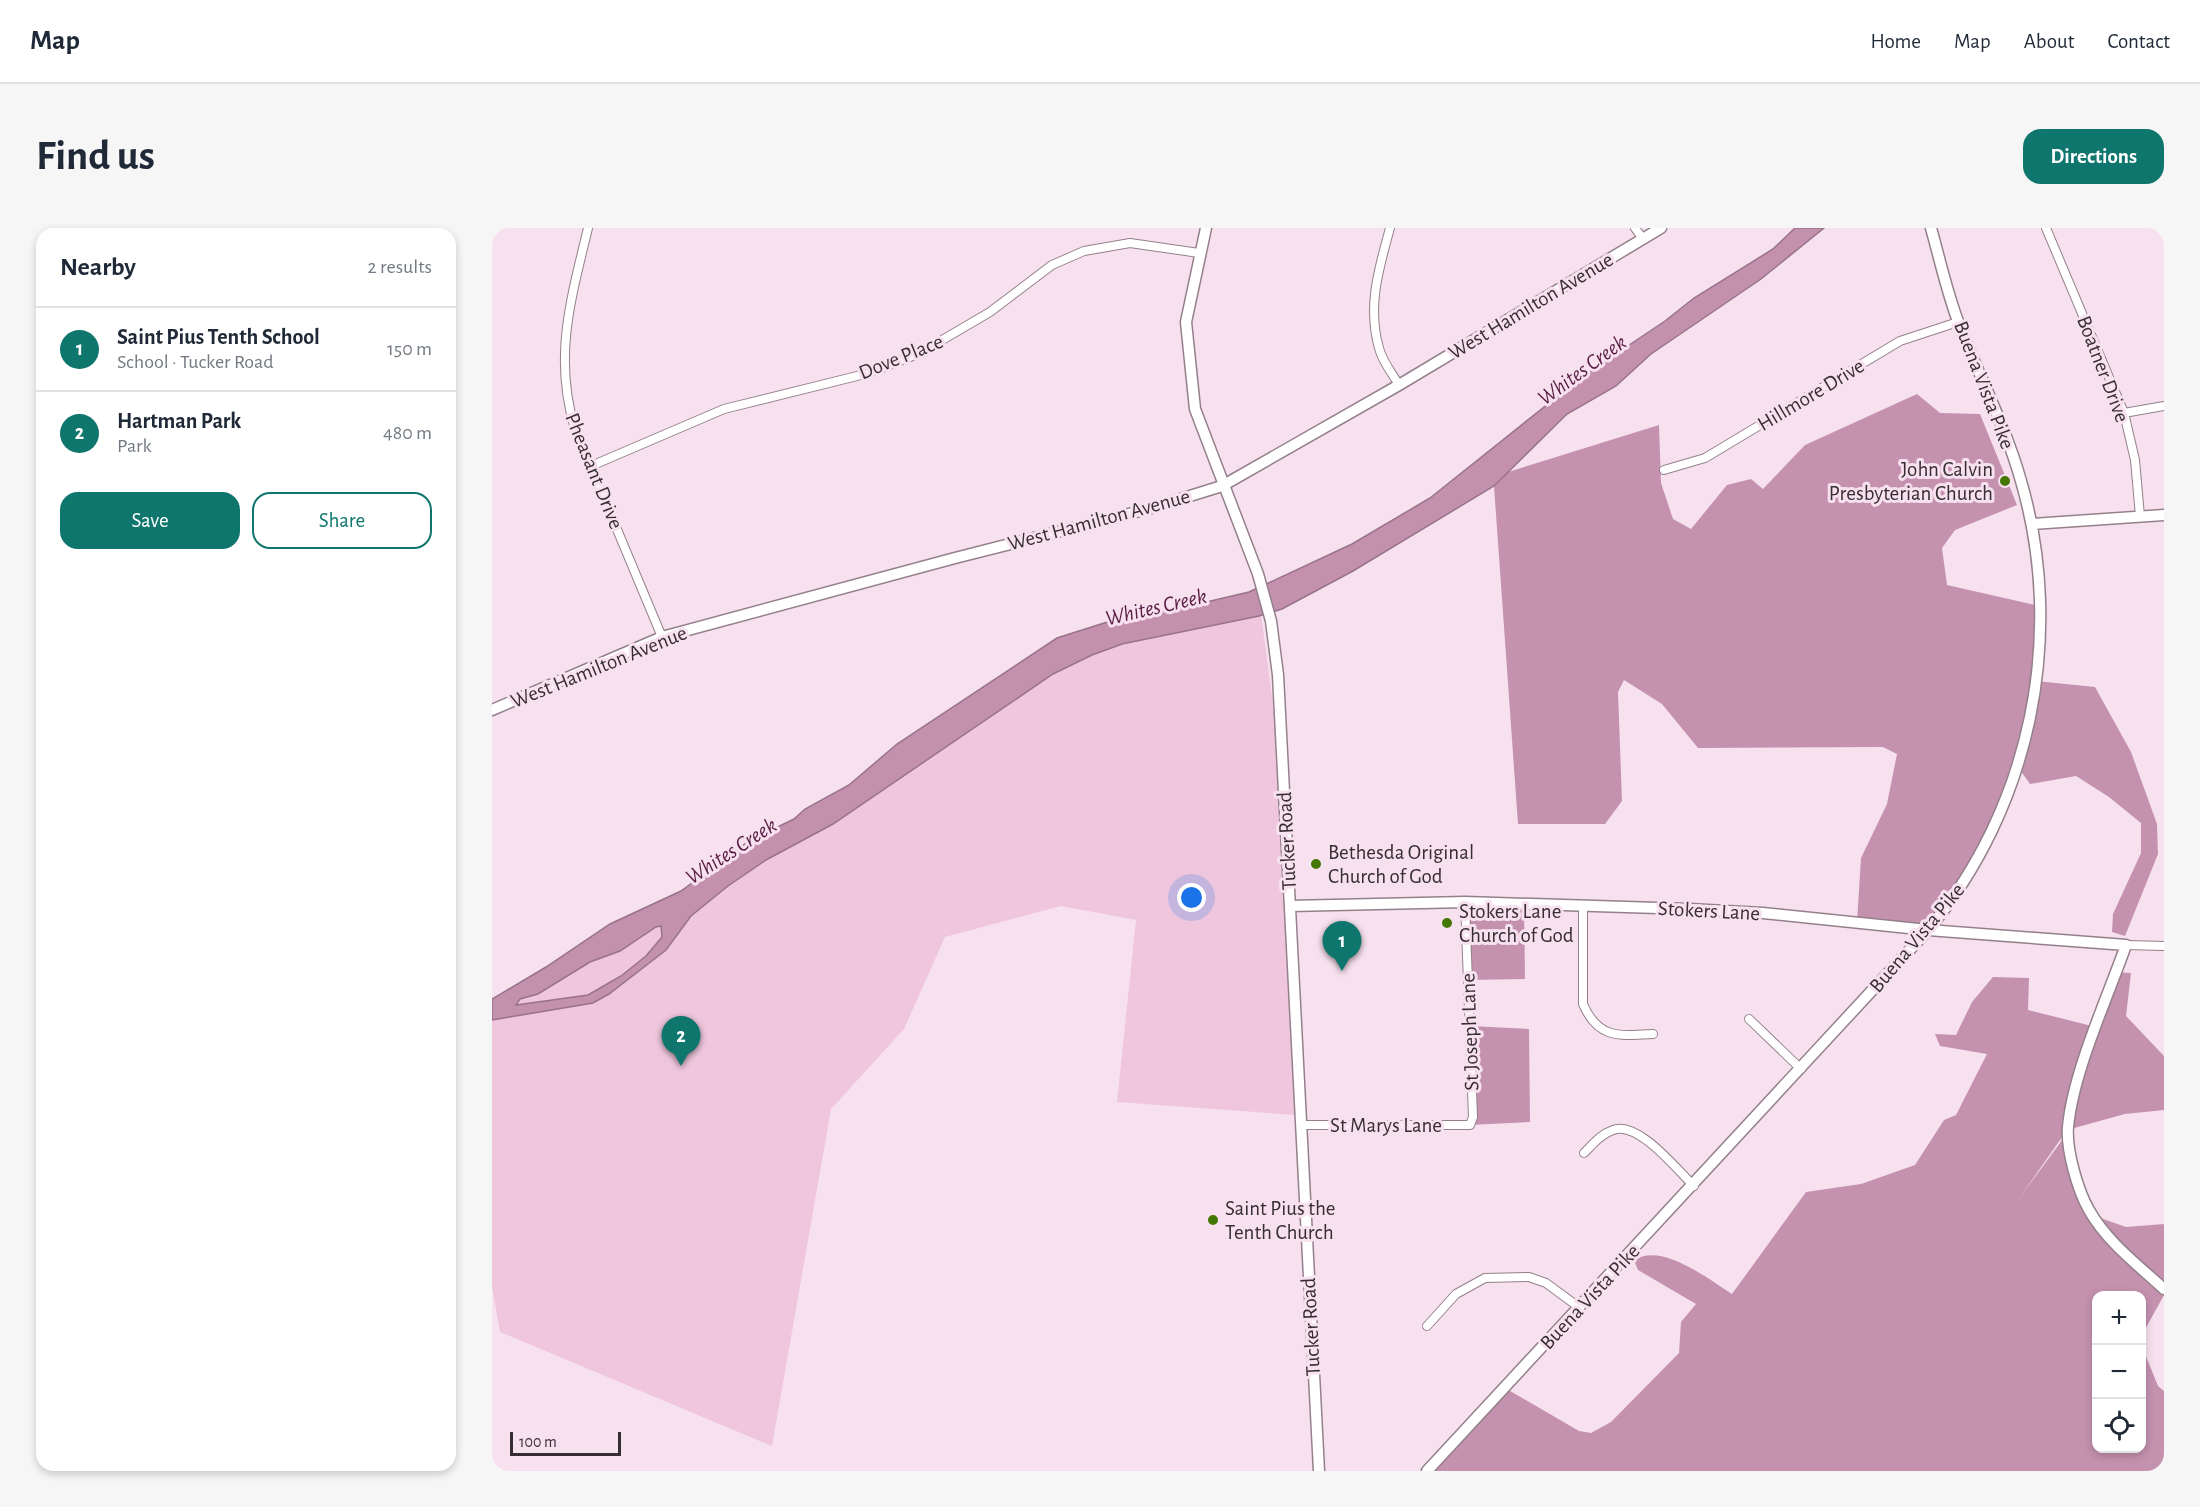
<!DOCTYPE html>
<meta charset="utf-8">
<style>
body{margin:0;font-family:"Alegreya Sans",sans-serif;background:#f6f6f7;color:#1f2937}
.controls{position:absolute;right:18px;bottom:18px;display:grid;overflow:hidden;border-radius:12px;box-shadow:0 3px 9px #0003}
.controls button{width:54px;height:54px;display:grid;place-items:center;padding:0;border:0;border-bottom:2px solid #e0e1e3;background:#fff;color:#1f2937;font:30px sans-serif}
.scale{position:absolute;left:18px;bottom:15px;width:111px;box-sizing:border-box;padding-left:6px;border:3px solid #372e33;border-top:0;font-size:16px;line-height:21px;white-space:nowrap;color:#372e33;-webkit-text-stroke:4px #f7e1ee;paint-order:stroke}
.you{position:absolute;left:700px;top:670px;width:21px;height:21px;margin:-15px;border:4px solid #fff;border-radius:50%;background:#1a73e8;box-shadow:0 0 0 9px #1a73e833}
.badge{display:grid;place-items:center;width:39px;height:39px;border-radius:50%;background:#0f766e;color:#fff;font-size:20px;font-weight:700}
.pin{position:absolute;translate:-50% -50px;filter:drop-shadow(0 2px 3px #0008)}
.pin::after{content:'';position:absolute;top:32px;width:21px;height:18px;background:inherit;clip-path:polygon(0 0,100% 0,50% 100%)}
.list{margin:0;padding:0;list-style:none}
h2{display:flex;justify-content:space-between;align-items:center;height:78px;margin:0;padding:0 24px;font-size:26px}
h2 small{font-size:20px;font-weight:400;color:#747a83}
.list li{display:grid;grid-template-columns:39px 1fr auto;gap:18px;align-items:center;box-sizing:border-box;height:84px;padding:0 24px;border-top:2px solid #e0e1e3}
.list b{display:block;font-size:22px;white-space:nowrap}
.list p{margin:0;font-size:20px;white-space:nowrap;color:#747a83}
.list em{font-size:20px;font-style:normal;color:#747a83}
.actions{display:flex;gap:12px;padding:18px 24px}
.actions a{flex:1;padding:14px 0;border:2px solid #0f766e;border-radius:18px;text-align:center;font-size:21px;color:#0f766e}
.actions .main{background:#0f766e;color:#fff}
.icon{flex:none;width:33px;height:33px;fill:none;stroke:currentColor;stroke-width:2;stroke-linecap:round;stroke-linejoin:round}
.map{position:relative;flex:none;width:1672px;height:1243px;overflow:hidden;border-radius:18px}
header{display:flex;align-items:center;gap:36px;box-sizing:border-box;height:84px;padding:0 30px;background:#fff;border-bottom:2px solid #e0e1e3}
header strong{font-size:28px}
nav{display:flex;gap:33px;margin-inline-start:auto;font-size:21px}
.intro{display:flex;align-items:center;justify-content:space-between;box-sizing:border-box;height:144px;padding:0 36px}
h1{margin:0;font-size:42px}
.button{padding:15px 27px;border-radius:18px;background:#0f766e;color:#fff;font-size:21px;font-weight:700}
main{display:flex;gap:36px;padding:0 36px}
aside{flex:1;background:#fff;border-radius:18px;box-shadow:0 3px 9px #0003}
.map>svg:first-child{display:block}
.green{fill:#efc6dd}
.forest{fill:#c491af;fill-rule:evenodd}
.water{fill:#c390ae;stroke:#997389;stroke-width:1.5;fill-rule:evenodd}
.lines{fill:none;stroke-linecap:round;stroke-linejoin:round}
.street-casing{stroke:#94808b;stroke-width:10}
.secondary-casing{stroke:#94808b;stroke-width:13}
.street{stroke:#fff;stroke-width:8}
.secondary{stroke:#fff;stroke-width:10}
.poi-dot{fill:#447702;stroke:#f7e1ee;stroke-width:2}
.labels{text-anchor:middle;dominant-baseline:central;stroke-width:6;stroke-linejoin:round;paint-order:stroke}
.street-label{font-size:21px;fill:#372e33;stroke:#f7e1ee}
.poi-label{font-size:21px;fill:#372e33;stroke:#f7e1ee;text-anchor:start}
.water-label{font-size:22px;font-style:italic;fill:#581b44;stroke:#f7e1ee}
</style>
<header>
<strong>Map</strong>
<nav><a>Home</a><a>Map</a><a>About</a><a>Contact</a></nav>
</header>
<div class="intro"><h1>Find us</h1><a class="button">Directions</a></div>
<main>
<aside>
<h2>Nearby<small>2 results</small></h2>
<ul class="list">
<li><span class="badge">1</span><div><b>Saint Pius Tenth School</b><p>School · Tucker Road</p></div><em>150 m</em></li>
<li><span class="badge">2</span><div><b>Hartman Park</b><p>Park</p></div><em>480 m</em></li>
</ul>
<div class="actions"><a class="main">Save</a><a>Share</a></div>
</aside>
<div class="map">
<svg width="1672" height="1243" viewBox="0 0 1672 1243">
<rect width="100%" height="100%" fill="#f7e1ee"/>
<path class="green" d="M769,386L784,498L803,887L625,874L644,692L569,678L453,709L412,801L339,881L280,1218L8,1104L0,1059V783L457,499L616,416Z"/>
<path class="forest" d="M1425,166L1448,185L1488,186L1525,277L1463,302L1450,320L1455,357L1547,378L1544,453L1603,459L1639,524L1665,596L1666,626L1633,708L1620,704L1621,686L1649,625V595L1617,569L1584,548L1538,556L1526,539L1507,590L1436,702L1365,694L1369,630L1395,576L1405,526L1391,519L1206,520L1170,476L1132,452L1126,464L1130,573L1113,596H1026L1002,258L1016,244L1167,197L1169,255L1181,291L1199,301L1235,257L1259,251L1271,261L1313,217Z
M973,674L1032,676L1033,751L976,752Z
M1624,744L1639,745L1634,788L1672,828V882L1633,886L1575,902L1526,972L1576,904L1600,987L1634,999L1672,996V1067L1650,1107L1651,1121L1666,1158L1672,1163V1243H935L1013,1160L1087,1203L1099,1205L1119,1194L1187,1125L1189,1094L1204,1076L1146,1042L1142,1032C1170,1014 1216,1051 1240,1066L1314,964L1369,956L1423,937L1452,892L1464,887L1495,826L1448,818L1443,806L1464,807L1480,774L1501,749L1537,750L1536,782L1604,799ZM1604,1068H1650V1220H1604Z
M978,798L1037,801L1038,894L978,897Z"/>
<path class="water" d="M1303,0H1332L1269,51L1159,126L1124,158L1075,186L1002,258L861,343L790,381L767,388L630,416L600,427L561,446L341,596L274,632L236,658L199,688L174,722L117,766L101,775L0,792V771L54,739L118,696L189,663L257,613L302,591L313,581L357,557L405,516L565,410L653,382L689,380L757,364L860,316L938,270L1091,148L1173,93L1202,70L1281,21ZM169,698L170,709L154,728L129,748L96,767L24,777L28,771L46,766L98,734L128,723L164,699Z"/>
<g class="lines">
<g class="street-casing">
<path id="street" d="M96,0C79,71 61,129 83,201L170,409
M898,0C887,40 875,78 887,120C890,133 900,145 907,157
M1143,0L1151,11
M1554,0L1632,185L1643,232L1648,288
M1671,0L1672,1
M1632,185L1672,178
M99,238L232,181L377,145L428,125L498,84L560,37L592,23L638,15L707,25
M1172,242L1213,230L1408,113L1466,94
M1091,678V776C1106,811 1127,808 1161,806
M1634,717L1672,718
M1257,791L1309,841
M809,897H978L981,889L973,674
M1092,925C1101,916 1109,906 1121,902C1146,892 1185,942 1202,958
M935,1098L964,1066L993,1050L1037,1049L1054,1055L1088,1080"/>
</g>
<g class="secondary-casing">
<path id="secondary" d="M714,0L694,94L703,181L766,346L779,393L786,447L827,1243
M1540,296L1672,287
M0,482L170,409L463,330L656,281L730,258L907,157L1169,0
M798,678L973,674L1197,681L1271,685L1436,702L1634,717C1615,771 1581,844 1576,899C1574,922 1586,963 1597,982C1615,1014 1646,1037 1672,1061
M935,1243L1436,702C1539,579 1574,407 1529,253C1514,199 1487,148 1467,96C1455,65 1448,32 1439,0"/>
</g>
<use href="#street" class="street"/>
<use href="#secondary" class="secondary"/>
</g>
<g class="poi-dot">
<circle cx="1513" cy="253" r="6"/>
<circle cx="824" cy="636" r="6"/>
<circle cx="955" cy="695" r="6"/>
<circle cx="721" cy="992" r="6"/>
</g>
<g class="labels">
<g class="street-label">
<text transform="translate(1039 78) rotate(-31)">West Hamilton Avenue</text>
<text transform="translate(409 129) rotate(-22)">Dove Place</text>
<text transform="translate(1611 141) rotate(69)">Boatner Drive</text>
<text transform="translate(1492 157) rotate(69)">Buena Vista Pike</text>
<text transform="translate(1319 167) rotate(-31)">Hillmore Drive</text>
<text transform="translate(102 243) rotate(68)">Pheasant Drive</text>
<text transform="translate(607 292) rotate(-15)">West Hamilton Avenue</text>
<text transform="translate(107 439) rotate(-22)">West Hamilton Avenue</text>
<text transform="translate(795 613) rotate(-93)">Tucker Road</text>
<text transform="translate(1217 683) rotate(3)">Stokers Lane</text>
<text transform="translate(1425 710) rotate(-50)">Buena Vista Pike</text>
<text transform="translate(978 804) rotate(-92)">St Joseph Lane</text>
<text x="894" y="897">St Marys Lane</text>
<text transform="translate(1098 1069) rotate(-47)">Buena Vista Pike</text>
<text transform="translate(819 1099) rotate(-93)">Tucker Road</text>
</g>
<g class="poi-label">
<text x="1501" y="241" text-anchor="end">John Calvin<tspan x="1501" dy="24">Presbyterian Church</tspan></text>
<text x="836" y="624">Bethesda Original<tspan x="836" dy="24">Church of God</tspan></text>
<text x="967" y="683">Stokers Lane<tspan x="967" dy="24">Church of God</tspan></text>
<text x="733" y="980">Saint Pius the<tspan x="733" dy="24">Tenth Church</tspan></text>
</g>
<g class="water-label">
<text transform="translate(1090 142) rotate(-36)">Whites Creek</text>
<text transform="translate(664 379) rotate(-13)">Whites Creek</text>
<text transform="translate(239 623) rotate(-33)">Whites Creek</text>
</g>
</g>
</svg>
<div class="controls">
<button>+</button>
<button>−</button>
<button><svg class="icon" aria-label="locate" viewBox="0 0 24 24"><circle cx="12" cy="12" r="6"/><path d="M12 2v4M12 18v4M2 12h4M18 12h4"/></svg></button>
</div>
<div class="scale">100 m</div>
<div class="you"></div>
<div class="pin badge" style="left:850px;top:743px">1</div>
<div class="pin badge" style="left:189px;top:838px">2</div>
</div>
</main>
